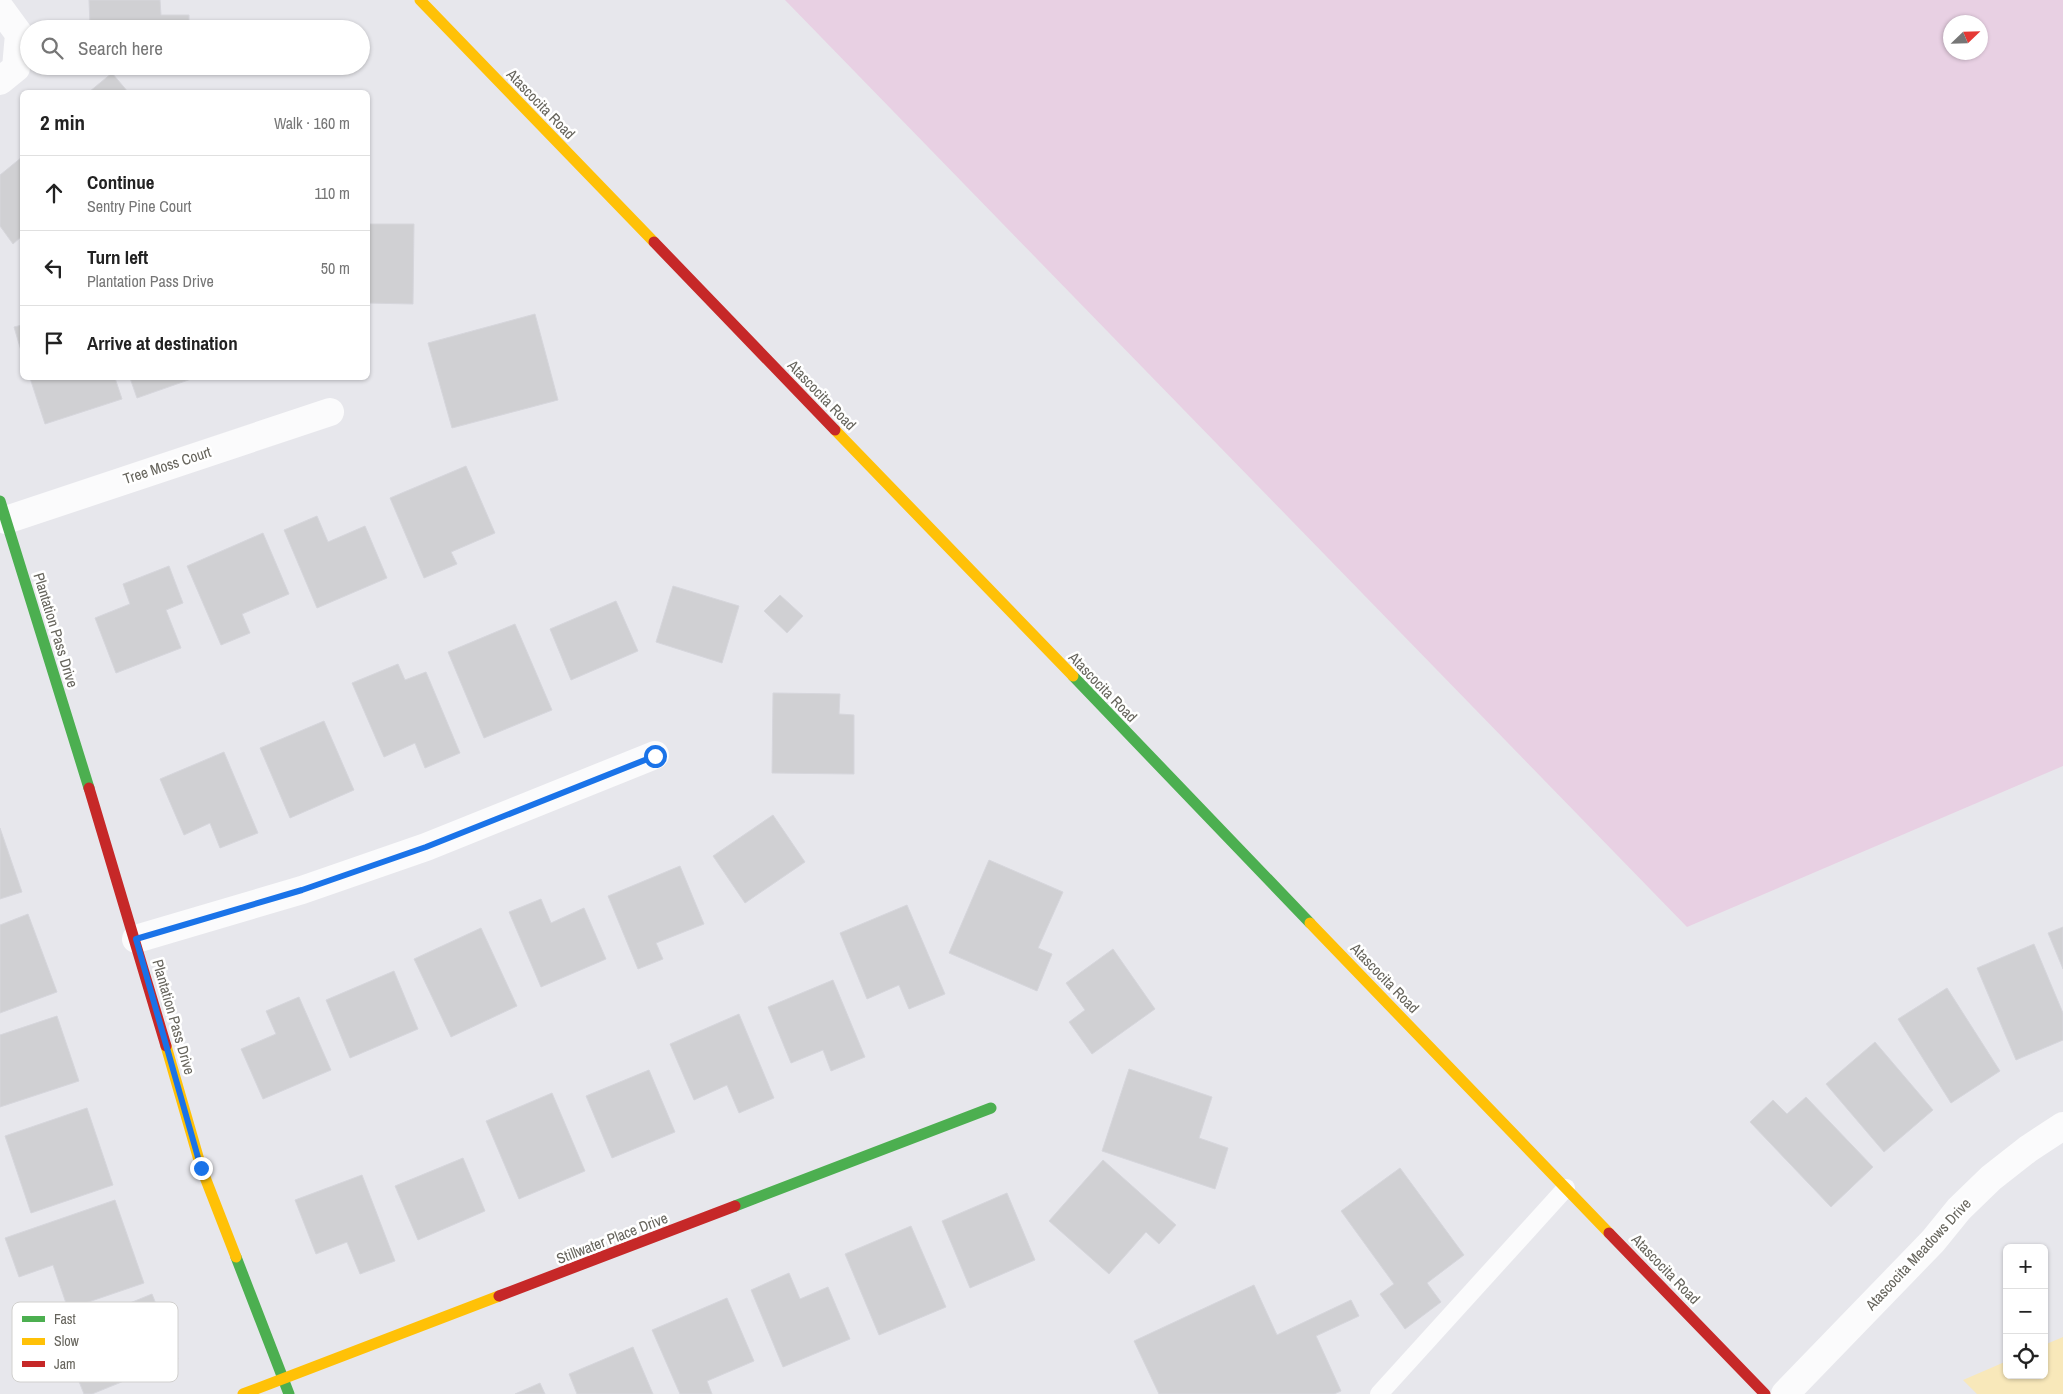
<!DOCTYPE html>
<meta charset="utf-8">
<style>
body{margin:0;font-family:"Archivo Narrow",sans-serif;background:#f6f6f6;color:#222}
.controls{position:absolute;right:15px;bottom:15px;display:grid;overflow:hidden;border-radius:8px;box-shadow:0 1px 4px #0004}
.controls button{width:45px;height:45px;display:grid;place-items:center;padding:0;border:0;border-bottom:1px solid #e0e0e0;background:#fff;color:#222;font:25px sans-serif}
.compass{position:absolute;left:1943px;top:15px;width:45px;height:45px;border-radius:50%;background:#fff;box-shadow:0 1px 4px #0004;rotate:67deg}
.stop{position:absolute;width:15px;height:15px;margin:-11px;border:4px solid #1a73e8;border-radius:50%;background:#fff}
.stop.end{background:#1a73e8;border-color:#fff;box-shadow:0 1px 5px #0008}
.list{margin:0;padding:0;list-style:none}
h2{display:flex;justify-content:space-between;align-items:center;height:65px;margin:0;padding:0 20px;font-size:21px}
h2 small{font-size:16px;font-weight:400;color:#767676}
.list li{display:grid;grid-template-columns:32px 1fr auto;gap:15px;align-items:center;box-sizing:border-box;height:75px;padding:0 20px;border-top:1px solid #e0e0e0}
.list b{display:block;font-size:19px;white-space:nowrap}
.list p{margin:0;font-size:16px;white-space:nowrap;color:#767676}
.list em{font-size:16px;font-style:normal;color:#767676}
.icon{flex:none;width:28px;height:28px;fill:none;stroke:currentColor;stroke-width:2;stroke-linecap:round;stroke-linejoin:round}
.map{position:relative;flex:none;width:2063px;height:1394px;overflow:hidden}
.search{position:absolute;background:#fff;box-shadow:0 1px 4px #0004;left:20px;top:20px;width:350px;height:55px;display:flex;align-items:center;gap:12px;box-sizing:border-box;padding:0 18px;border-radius:28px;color:#767676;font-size:19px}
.panel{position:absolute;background:#fff;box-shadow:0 1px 4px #0004;left:20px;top:90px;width:350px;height:290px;border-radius:8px}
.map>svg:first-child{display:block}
.green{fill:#e8d0e3;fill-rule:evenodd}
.water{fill:#f8e8ba}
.building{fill:#d0d0d3;stroke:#d6d6dc}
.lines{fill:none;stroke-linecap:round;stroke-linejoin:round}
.lane{stroke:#fbfbfc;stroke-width:18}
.street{stroke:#fbfbfc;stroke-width:28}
.fast{stroke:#4caf50;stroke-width:11}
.slow{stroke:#ffc107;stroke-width:11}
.jam{stroke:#c62828;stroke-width:11}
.route{stroke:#1a73e8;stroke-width:6}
.labels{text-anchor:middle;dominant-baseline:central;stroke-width:5;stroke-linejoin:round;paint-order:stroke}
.street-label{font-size:15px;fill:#66645c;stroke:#fff}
.key{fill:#fff;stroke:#d1d0ce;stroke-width:1}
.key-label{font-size:14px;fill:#66645c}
</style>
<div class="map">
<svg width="2063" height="1394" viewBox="0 0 2063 1394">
<rect width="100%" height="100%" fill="#e7e7ec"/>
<path class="green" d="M785,0H2063V766L1687,927ZM1950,22H1980V52H1950Z"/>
<path class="water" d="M2063,1337V1394H1977L1963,1380L2007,1361V1375H2044V1345Z"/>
<path class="building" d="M89,0H160L161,15H189V29H107V24L90,25Z
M112,73L128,92H89Z
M22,157V236L13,244L0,226V175Z
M368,224H414L413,304L368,303Z
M535,314L558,400L452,428L428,343Z
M22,325V354L14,327Z
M30,378H115L122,399L45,424Z
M130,378H194L137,398Z
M466,466L495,533L451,552L457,564L424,578L390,498Z
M317,516L328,542L365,526L387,578L317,608L284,530Z
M263,533L289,594L242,614L250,633L221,645L187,566Z
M169,566L183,603L166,610L181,648L116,673L95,618L130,604L123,584Z
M673,586L739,606L722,663L656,642Z
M780,595L803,616L787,633L764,611Z
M616,601L638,651L571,680L550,629Z
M515,624L552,710L484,738L448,652Z
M398,664L405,680L426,672L460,753L425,768L415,743L384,757L352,683Z
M773,693L840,694L839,714L854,715V774L772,773Z
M324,721L354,790L290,818L260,748Z
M224,752L258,833L220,848L210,823L184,835L160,779Z
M773,815L805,862L745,903L713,856Z
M0,828L22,892L0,899Z
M989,860L1063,892L1038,948L1052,954L1037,991L949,953Z
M680,866L704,924L656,943L663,959L638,969L608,896Z
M541,899L551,923L584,908L606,959L541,987L509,912Z
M907,905L945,994L909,1009L899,985L867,999L840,933Z
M28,914L57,992L0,1013V925Z
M2063,927V969L2048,933Z
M481,928L517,1006L451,1037L414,959Z
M2034,944L2063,1013V1040L2016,1060L1977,968Z
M1113,949L1155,1009L1092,1054L1069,1022L1085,1010L1066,983Z
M394,971L418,1029L350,1058L326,1000Z
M833,980L865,1057L831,1071L823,1050L791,1063L768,1007Z
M1947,988L2000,1071L1951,1103L1898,1019Z
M299,997L331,1070L263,1099L241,1049L276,1034L266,1011Z
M739,1014L774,1098L739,1113L727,1085L694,1100L670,1044Z
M57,1016L79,1081L0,1107V1035Z
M1875,1042L1933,1110L1884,1152L1826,1084Z
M1129,1069L1212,1097L1199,1138L1228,1148L1215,1189L1102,1151Z
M649,1070L675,1132L612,1158L586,1096Z
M552,1093L585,1171L519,1199L486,1121Z
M1806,1097L1873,1167L1831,1207L1750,1122L1773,1100L1787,1114Z
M87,1108L113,1185L31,1213L5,1136Z
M463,1158L485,1211L418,1240L395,1186Z
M1103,1160L1176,1225L1159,1244L1146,1232L1109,1274L1049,1221Z
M1400,1168L1464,1255L1427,1283L1441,1302L1405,1329L1380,1294L1394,1284L1341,1211Z
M362,1175L395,1261L360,1274L347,1242L316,1254L295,1200Z
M1007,1193L1035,1260L970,1288L942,1221Z
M115,1200L144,1283L68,1309L53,1265L19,1277L5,1238Z
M911,1226L946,1307L879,1335L845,1254Z
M789,1273L800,1299L828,1287L850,1339L783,1367L751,1290Z
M1254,1285L1277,1335L1351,1300L1359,1316L1316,1336L1341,1391L1334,1394H1159L1134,1341Z
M152,1294L178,1359L92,1394H84L59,1332Z
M727,1298L754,1361L707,1381L712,1394H680L652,1330Z
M633,1347L653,1394H577L569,1374Z
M540,1383L545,1394H515Z"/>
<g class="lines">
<path class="lane" d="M1379,1394L1566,1188"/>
<path class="street" d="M0,8L19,34L16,68L0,81
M6,520L330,412
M136,939L302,890L426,847L655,755
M1785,1394L1933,1241L1959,1209L1991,1178L2028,1149L2063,1126"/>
<path class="fast" d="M0,501L89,788
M1073,676L1310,923
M735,1206L991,1108
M236,1257L289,1394"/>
<path class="slow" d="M420,0L654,242
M835,430L1073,676
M1310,923L1609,1233
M166,1046L201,1167L236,1257
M243,1394L499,1296"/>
<path class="jam" d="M654,242L835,430
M89,788L166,1046
M1609,1233L1765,1394
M499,1296L735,1206"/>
</g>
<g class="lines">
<path class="route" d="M201,1168L136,939L302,890L426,847L655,756"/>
</g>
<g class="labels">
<g class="street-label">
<text transform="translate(541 104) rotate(46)">Atascocita Road</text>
<text transform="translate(822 395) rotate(46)">Atascocita Road</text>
<text transform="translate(167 465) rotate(-18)">Tree Moss Court</text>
<text transform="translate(56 630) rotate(73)">Plantation Pass Drive</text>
<text transform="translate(1103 687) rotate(46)">Atascocita Road</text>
<text transform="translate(1385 978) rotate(46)">Atascocita Road</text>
<text transform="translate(174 1017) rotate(74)">Plantation Pass Drive</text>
<text transform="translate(612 1238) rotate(-21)">Stillwater Place Drive</text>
<text transform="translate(1918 1254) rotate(-47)">Atascocita Meadows Drive</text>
<text transform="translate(1666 1269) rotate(46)">Atascocita Road</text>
</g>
</g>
<rect x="12" y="1302" width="166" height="80" rx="8" class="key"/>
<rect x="22" y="1316" width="23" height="6" fill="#4caf50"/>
<rect x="22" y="1338" width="23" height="7" fill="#ffc107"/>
<rect x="22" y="1361" width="23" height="6" fill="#c62828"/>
<g class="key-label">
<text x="54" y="1324">Fast</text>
<text x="54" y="1346">Slow</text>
<text x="54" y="1369">Jam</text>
</g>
</svg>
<div class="controls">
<button>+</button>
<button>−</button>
<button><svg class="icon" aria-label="locate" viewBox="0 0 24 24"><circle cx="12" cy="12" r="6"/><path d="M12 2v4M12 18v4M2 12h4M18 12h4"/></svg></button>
</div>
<svg class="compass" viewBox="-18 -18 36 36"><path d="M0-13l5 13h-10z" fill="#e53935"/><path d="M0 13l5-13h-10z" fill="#767676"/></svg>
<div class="stop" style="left:655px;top:756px"></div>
<div class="stop end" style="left:201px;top:1168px"></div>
<div class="search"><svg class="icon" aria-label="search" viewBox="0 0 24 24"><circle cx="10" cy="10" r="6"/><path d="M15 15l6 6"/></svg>Search here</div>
<section class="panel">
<h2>2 min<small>Walk · 160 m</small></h2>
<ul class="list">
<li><svg class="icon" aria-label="ahead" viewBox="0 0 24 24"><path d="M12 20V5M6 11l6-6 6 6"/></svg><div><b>Continue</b><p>Sentry Pine Court</p></div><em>110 m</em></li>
<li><svg class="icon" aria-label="left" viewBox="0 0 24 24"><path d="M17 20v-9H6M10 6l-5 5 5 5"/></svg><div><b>Turn left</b><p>Plantation Pass Drive</p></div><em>50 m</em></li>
<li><svg class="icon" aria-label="arrive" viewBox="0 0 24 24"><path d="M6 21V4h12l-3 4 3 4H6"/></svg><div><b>Arrive at destination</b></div></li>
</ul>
</section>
</div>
